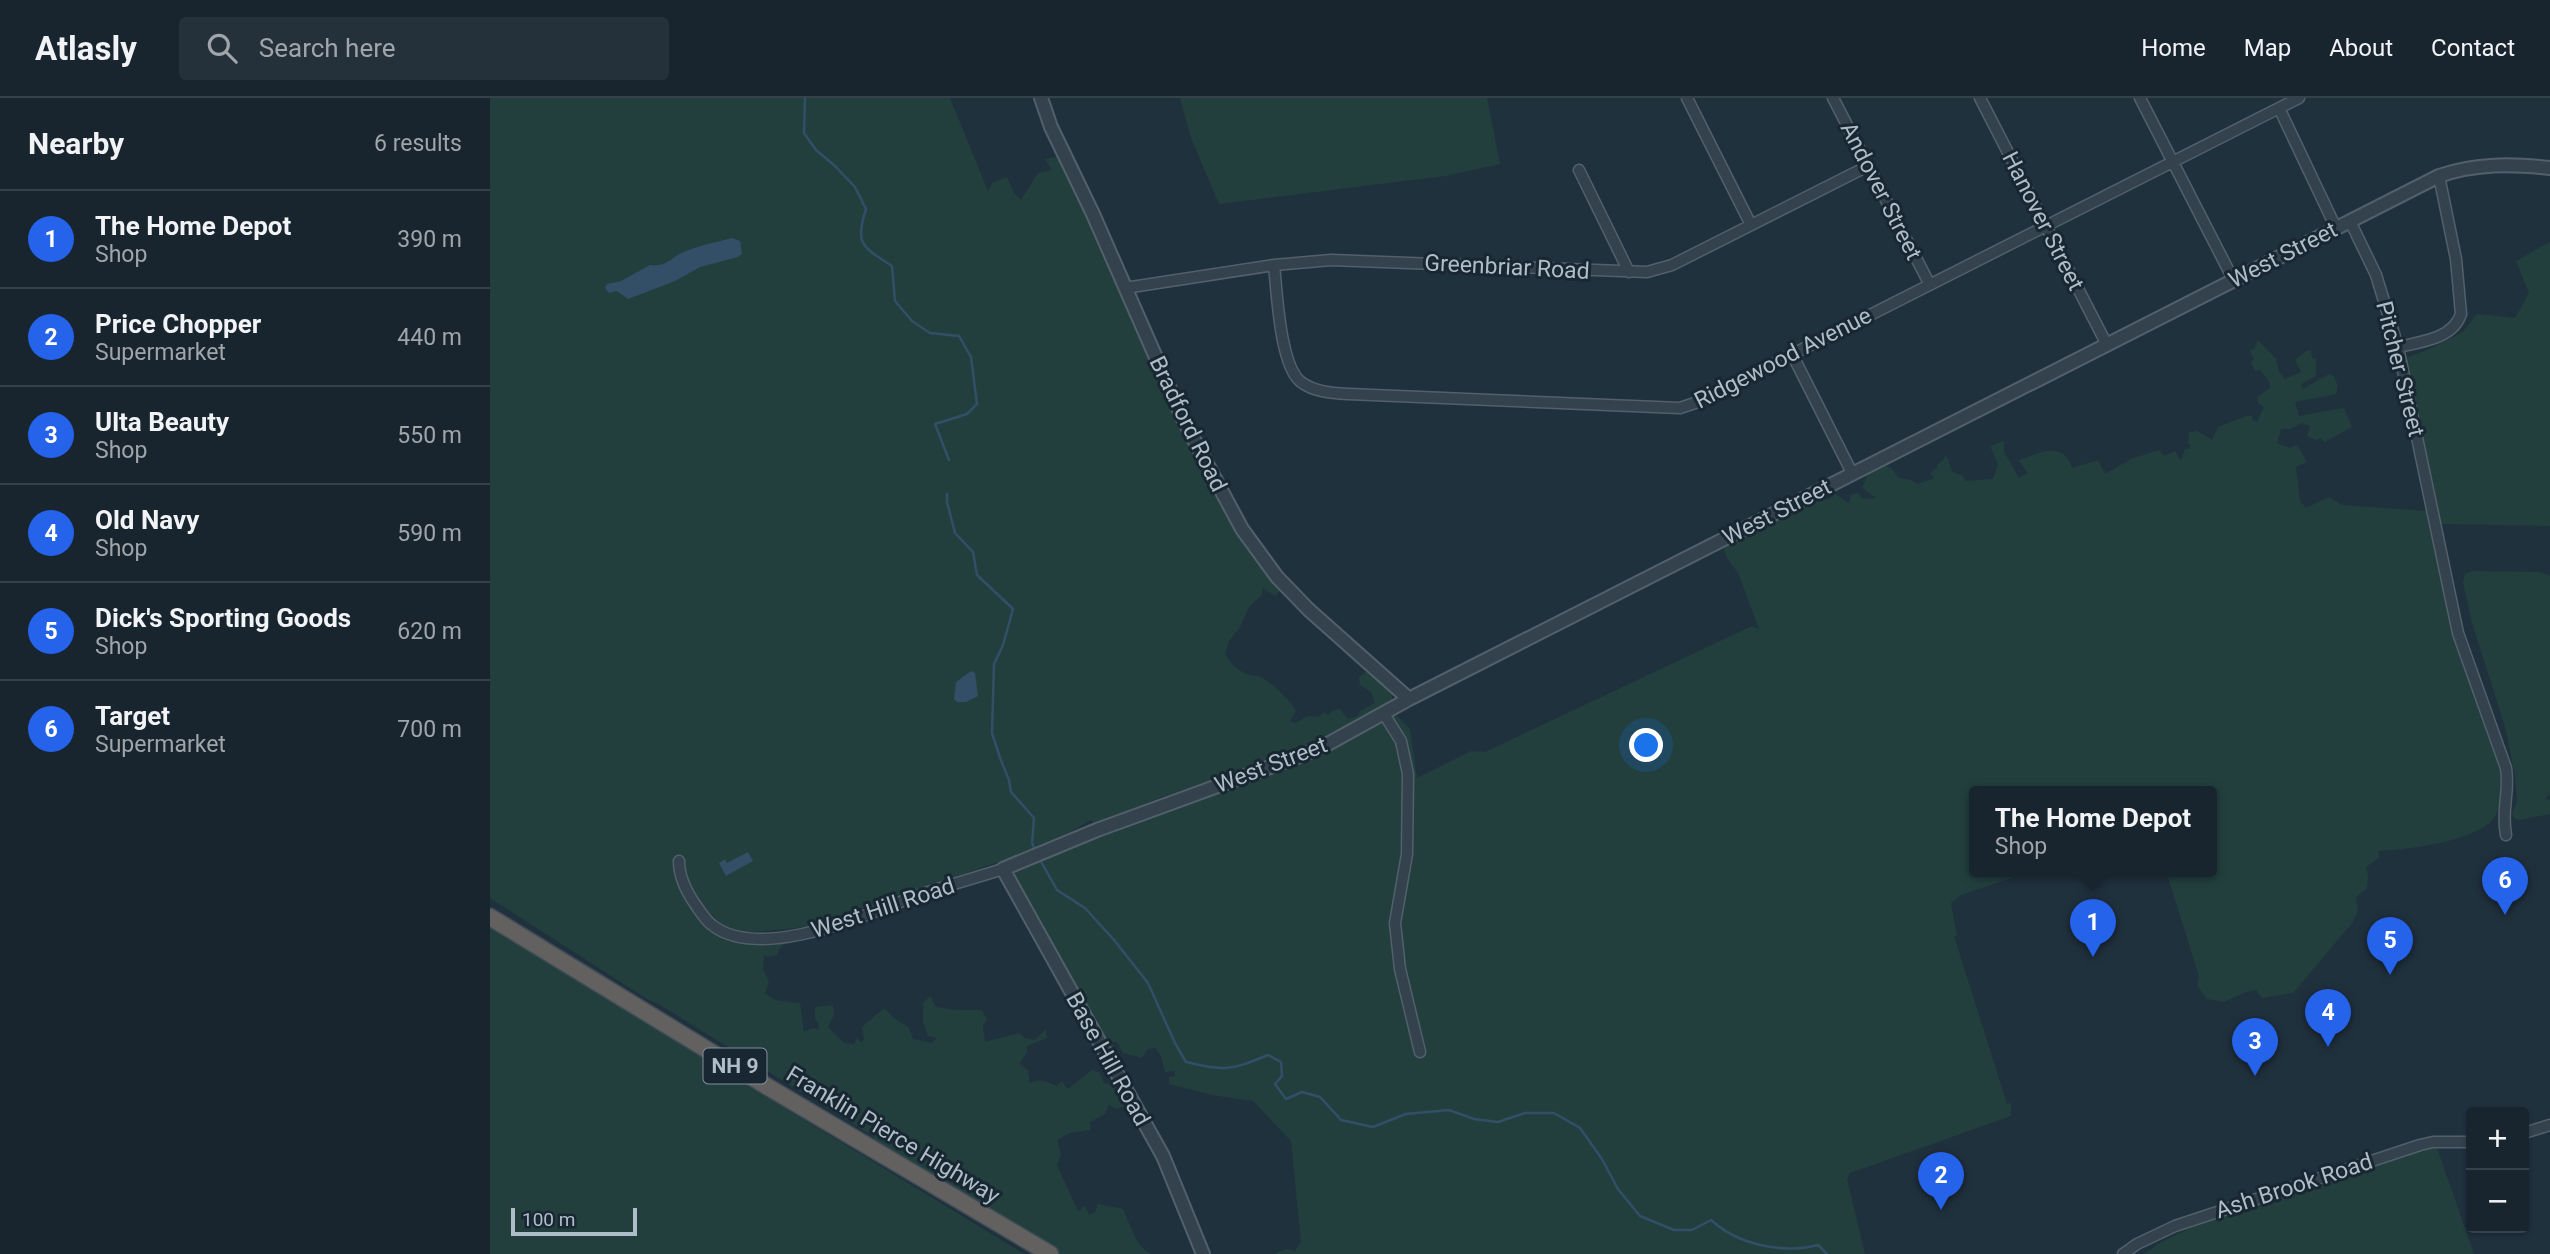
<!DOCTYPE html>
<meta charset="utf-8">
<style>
body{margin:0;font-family:Roboto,sans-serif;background:#25313a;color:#f1f3f6}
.controls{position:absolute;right:21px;bottom:21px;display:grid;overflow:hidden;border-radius:7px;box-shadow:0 2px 5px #0004}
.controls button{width:63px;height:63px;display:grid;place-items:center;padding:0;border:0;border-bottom:2px solid #36424a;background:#18252e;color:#f1f3f6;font:35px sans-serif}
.scale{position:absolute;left:21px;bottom:18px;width:126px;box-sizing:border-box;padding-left:7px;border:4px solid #afbdc9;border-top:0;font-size:19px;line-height:24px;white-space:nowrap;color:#afbdc9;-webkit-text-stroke:5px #192732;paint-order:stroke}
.you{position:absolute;left:1157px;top:648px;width:24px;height:24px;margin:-18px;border:5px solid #fff;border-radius:50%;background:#1a73e8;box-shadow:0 0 0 10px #1a73e833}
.badge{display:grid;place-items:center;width:46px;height:46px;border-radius:50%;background:#2563eb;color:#fff;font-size:23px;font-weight:700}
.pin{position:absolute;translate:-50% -58px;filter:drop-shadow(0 2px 4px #0008)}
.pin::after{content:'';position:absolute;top:37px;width:24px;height:21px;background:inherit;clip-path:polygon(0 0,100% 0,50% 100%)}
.popup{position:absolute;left:1479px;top:688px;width:248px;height:91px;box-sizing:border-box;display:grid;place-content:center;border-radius:7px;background:#18252e;filter:drop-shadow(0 2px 5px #0005);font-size:23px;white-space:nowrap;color:#9fa5aa}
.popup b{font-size:26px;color:#f1f3f6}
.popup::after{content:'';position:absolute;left:50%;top:100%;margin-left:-14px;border:14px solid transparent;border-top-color:#18252e}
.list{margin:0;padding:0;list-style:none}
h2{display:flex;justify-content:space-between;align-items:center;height:91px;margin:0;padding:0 28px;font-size:30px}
h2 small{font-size:23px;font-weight:400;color:#9fa5aa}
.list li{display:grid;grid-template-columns:46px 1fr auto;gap:21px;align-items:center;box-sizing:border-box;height:98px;padding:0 28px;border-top:2px solid #36424a}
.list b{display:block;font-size:26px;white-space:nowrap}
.list p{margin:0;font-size:23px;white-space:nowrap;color:#9fa5aa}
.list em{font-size:23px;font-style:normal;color:#9fa5aa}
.icon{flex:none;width:38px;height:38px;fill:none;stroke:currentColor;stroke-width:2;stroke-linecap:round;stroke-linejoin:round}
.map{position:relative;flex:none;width:2060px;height:1156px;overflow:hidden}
header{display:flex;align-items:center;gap:42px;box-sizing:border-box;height:98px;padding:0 35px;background:#18252e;border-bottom:2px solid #36424a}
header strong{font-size:33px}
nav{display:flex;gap:38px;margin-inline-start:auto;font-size:24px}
.search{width:490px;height:63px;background:#25313a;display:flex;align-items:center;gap:18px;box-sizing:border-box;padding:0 24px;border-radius:7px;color:#9fa5aa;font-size:26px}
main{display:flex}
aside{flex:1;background:#18252e}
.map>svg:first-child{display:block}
.green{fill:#223f3e}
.water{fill:#324f67}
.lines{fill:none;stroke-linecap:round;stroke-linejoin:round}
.stream{stroke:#324f67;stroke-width:2.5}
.minor-casing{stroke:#52606b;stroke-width:13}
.tertiary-casing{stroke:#52606b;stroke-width:16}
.trunk-casing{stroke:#3f4d58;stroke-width:19}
.minor{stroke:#34424e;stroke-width:10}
.tertiary{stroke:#34424e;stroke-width:12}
.trunk{stroke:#63615f;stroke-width:16}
.labels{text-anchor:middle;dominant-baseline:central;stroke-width:6;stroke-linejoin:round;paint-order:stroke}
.shield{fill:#192732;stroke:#82909c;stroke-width:2}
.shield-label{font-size:21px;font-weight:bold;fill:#afbdc9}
.street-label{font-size:23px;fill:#afbdc9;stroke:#192732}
</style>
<header>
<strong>Atlasly</strong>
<div class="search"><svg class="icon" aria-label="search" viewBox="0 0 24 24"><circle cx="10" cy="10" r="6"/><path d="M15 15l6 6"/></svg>Search here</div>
<nav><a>Home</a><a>Map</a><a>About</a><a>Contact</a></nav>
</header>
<main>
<aside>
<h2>Nearby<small>6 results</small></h2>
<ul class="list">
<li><span class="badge">1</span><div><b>The Home Depot</b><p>Shop</p></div><em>390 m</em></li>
<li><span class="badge">2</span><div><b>Price Chopper</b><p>Supermarket</p></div><em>440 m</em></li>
<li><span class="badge">3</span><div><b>Ulta Beauty</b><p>Shop</p></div><em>550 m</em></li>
<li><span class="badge">4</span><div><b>Old Navy</b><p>Shop</p></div><em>590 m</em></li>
<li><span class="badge">5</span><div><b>Dick's Sporting Goods</b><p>Shop</p></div><em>620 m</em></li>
<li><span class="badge">6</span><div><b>Target</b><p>Supermarket</p></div><em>700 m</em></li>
</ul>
</aside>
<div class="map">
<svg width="2060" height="1156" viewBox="0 0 2060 1156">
<rect width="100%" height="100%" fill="#20313e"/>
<path class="green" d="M0,0H460L498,93L502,85L517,79L524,95L531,102L548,75L562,72L555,61L567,59L603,125L687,321L732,407L792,491L785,498L773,490L772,497L759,509L750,529L739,543L735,556C742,566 747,573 760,577C763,578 767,577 771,579C785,588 797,598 806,613L800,623L805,625L818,618L829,619L834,614L838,617L842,613L850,611L858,621L868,618L870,613L885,605L881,594L870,587L869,579L880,571L902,594V603L832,646L669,700L606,727L601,722L558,747L327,826L306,830L233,837L302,840L290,850L287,857L277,859L274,857L273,871L279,884L275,895L285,902L310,905L314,934L323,930L329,932L328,925L325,921V909L343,907L344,917L338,929L354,945L364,946L367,940L372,945L374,941L372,929L393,911C397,912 400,916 403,919C413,928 419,924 423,941L442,945L447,940L438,938L433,924V905L440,898L446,909L465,912H492L497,922L493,927L495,944L529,935L535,940L545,942L556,931L557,940L537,948V954L529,966L538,972L540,985C549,980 557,983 566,988L572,983L578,991L602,972L610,975L614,986L624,985L636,1007L627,1011L619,1007L615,1016L600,1024V1032L580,1035L567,1042L571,1057L567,1067L588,1113L595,1108L599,1117L605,1114L608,1106L633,1111C640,1125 646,1151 662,1156H570L384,1042V1039L170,907L157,901L0,800Z
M690,0H997L1010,66L955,78L729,106L701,40Z
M2060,144V428L1950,426L1914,263L1918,262L1917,259L1938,252L1973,234L1987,216L2025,220L2039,195L2026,163Z
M1768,242L1786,261L1789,273L1795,281L1811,274L1805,262L1816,253L1821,252L1822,260L1826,261V278L1811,286L1813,291L1839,276L1844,278L1848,288L1846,296L1805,304L1809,318L1854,310L1862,329L1835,344L1831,340L1825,342L1817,338L1820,328L1811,325L1800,331H1791L1787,345L1800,350L1807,347L1817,364L1806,369L1810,403L1816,410L1839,399L1852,407L1937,413L1958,498L1963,534L2011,676C2011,689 2012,708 2004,720C1988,743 1915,752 1888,753L1890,759L1876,769L1878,779L1877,790L1866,799L1868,812L1863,824L1803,895L1772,900L1766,892L1756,894L1734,904L1717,901L1707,887L1709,878L1676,773H1722V693H1484V773H1542L1471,797L1461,805L1467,838H1464L1517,1006L1521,1005V1018L1360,1075L1357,1081L1375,1156H784L796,1151L805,1153L811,1144L801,1043L763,1003L722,997L679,986V979L685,978V973L675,974L671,958L665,950L658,951L652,960L633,955L627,944H621L628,956L625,965L524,786L525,776L533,768L663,717L776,677L904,615L920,631L927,680L981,653L995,654L1262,528L1269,531L1248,475L1237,460L1232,447L1330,397L1338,402L1345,396L1359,405L1361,397L1367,395L1374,401L1386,400L1372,390L1382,368L1390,365L1401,370L1409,380L1421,382L1427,386L1445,380L1440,375L1447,370V367L1457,358L1462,374L1472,377L1476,383L1503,381L1508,366L1500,348L1514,343V354L1529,380L1537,375L1529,362C1549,355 1574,342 1582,370L1608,362L1615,376L1641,361L1669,352L1674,358L1685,353L1691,363L1695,351H1699L1701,348L1698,345L1699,334L1707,333L1722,342L1728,329L1756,318H1762V322L1767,324L1774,309L1768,305L1767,299L1780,290L1779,284L1771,272L1765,273L1761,264L1764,261L1760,253L1764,251Z
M1983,473L2049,474L2060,478V695L2055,701L2060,702V716L2030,722L2024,720L2022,716L2027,704L2025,678L2016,632L1982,525L1973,484L1975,476Z
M0,826L127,903L221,965L534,1156H0Z
M1947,1050L1984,1156H1654L1671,1144L1709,1126L1933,1052Z"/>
<path class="water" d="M242,140L250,143L252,156L248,159L210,169L185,183L138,201L127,193L119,195L115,190L117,186L131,183L160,167C179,169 180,159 196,153C211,147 227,144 242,140Z
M481,573L485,575L488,598L476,604H467L464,601L466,584Z
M258,754L263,763L236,778L229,765L235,761L237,765Z"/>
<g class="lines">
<path class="stream" d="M315,0L314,35L326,52L345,68L365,89L376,111C364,147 373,149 402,168L405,203L422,223L440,235L469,238L481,259L487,306L477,316L445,326L459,362
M457,396V404L465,435L483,454L487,477L523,511L513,547L504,566L502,635L510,660L519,682L521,694L544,720L542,745L546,754
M549,760L567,792L595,810L624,842L658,885L685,945L696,964C736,973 739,973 778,957L791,964L792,978L785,986L796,1001L812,994L830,999L851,1022L883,1029L916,1016L959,1012L984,1021L1008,1024L1035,1015H1064L1090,1030L1112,1061L1128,1091L1150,1118L1184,1132H1202L1221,1122C1248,1147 1294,1156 1328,1147L1337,1156"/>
<g class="minor-casing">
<path id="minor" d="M1197,0L1261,127
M1343,0L1439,185
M1490,0L1616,245
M1650,0L1744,183
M1789,10L1846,130
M1089,72L1139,174
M1860,123L1886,177L1908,249L1968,535L2016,670C2020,695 2011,711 2016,737
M784,167C787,195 790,268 811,284C824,294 843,295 859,296L1190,310L1208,304L1809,0
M635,190L784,167L841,162L1157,174L1182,167L1378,68
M1908,249C1930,244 1963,241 1971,216L1966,161L1949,78
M1302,256L1362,375
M894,616L911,643L918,676L917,756L905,825L910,871L930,954
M189,763C189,779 196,793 205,806C210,813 215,822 222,827C269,864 373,818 421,800C451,789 482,781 513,771
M2034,1035L2060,1027
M1633,1156L1647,1146L1685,1128L1930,1047L1943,1044H1981"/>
</g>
<g class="tertiary-casing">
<path id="tertiary" d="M551,0L561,29L603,116L693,321L752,431L787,479L819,512L919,601
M713,1156L673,1058L513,771L607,732L810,658L836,647L919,601L1949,78C1986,65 2022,66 2060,70"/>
</g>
<g class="trunk-casing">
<path id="trunk" d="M0,819L278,989L560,1156"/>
</g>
<use href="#minor" class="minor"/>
<use href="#tertiary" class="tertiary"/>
<use href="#trunk" class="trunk"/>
</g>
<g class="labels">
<rect class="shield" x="213.5" y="950.5" width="63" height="35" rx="5"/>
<g class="shield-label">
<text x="245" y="968">NH 9</text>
</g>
<g class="street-label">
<text transform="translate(1391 93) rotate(63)">Andover Street</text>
<text transform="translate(1553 123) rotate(63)">Hanover Street</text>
<text transform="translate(1793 157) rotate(-27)">West Street</text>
<text transform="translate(1017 169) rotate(3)">Greenbriar Road</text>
<text transform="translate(1293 260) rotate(-27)">Ridgewood Avenue</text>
<text transform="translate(1910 271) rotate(76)">Pitcher Street</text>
<text transform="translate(698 326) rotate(64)">Bradford Road</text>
<text transform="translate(1287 414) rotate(-27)">West Street</text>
<text transform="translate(781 667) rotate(-21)">West Street</text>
<text transform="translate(393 810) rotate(-18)">West Hill Road</text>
<text transform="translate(618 961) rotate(61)">Base Hill Road</text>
<text transform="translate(403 1037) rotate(31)">Franklin Pierce Highway</text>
<text transform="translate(1804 1088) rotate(-18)">Ash Brook Road</text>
</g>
</g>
</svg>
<div class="controls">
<button>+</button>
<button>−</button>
</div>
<div class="scale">100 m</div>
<div class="you"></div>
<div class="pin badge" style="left:1603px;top:859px">1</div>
<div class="popup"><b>The Home Depot</b>Shop</div>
<div class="pin badge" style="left:1451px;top:1112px">2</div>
<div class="pin badge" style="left:1765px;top:978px">3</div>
<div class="pin badge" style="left:1838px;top:949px">4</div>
<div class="pin badge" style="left:1900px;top:877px">5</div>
<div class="pin badge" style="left:2015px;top:817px">6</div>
</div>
</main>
